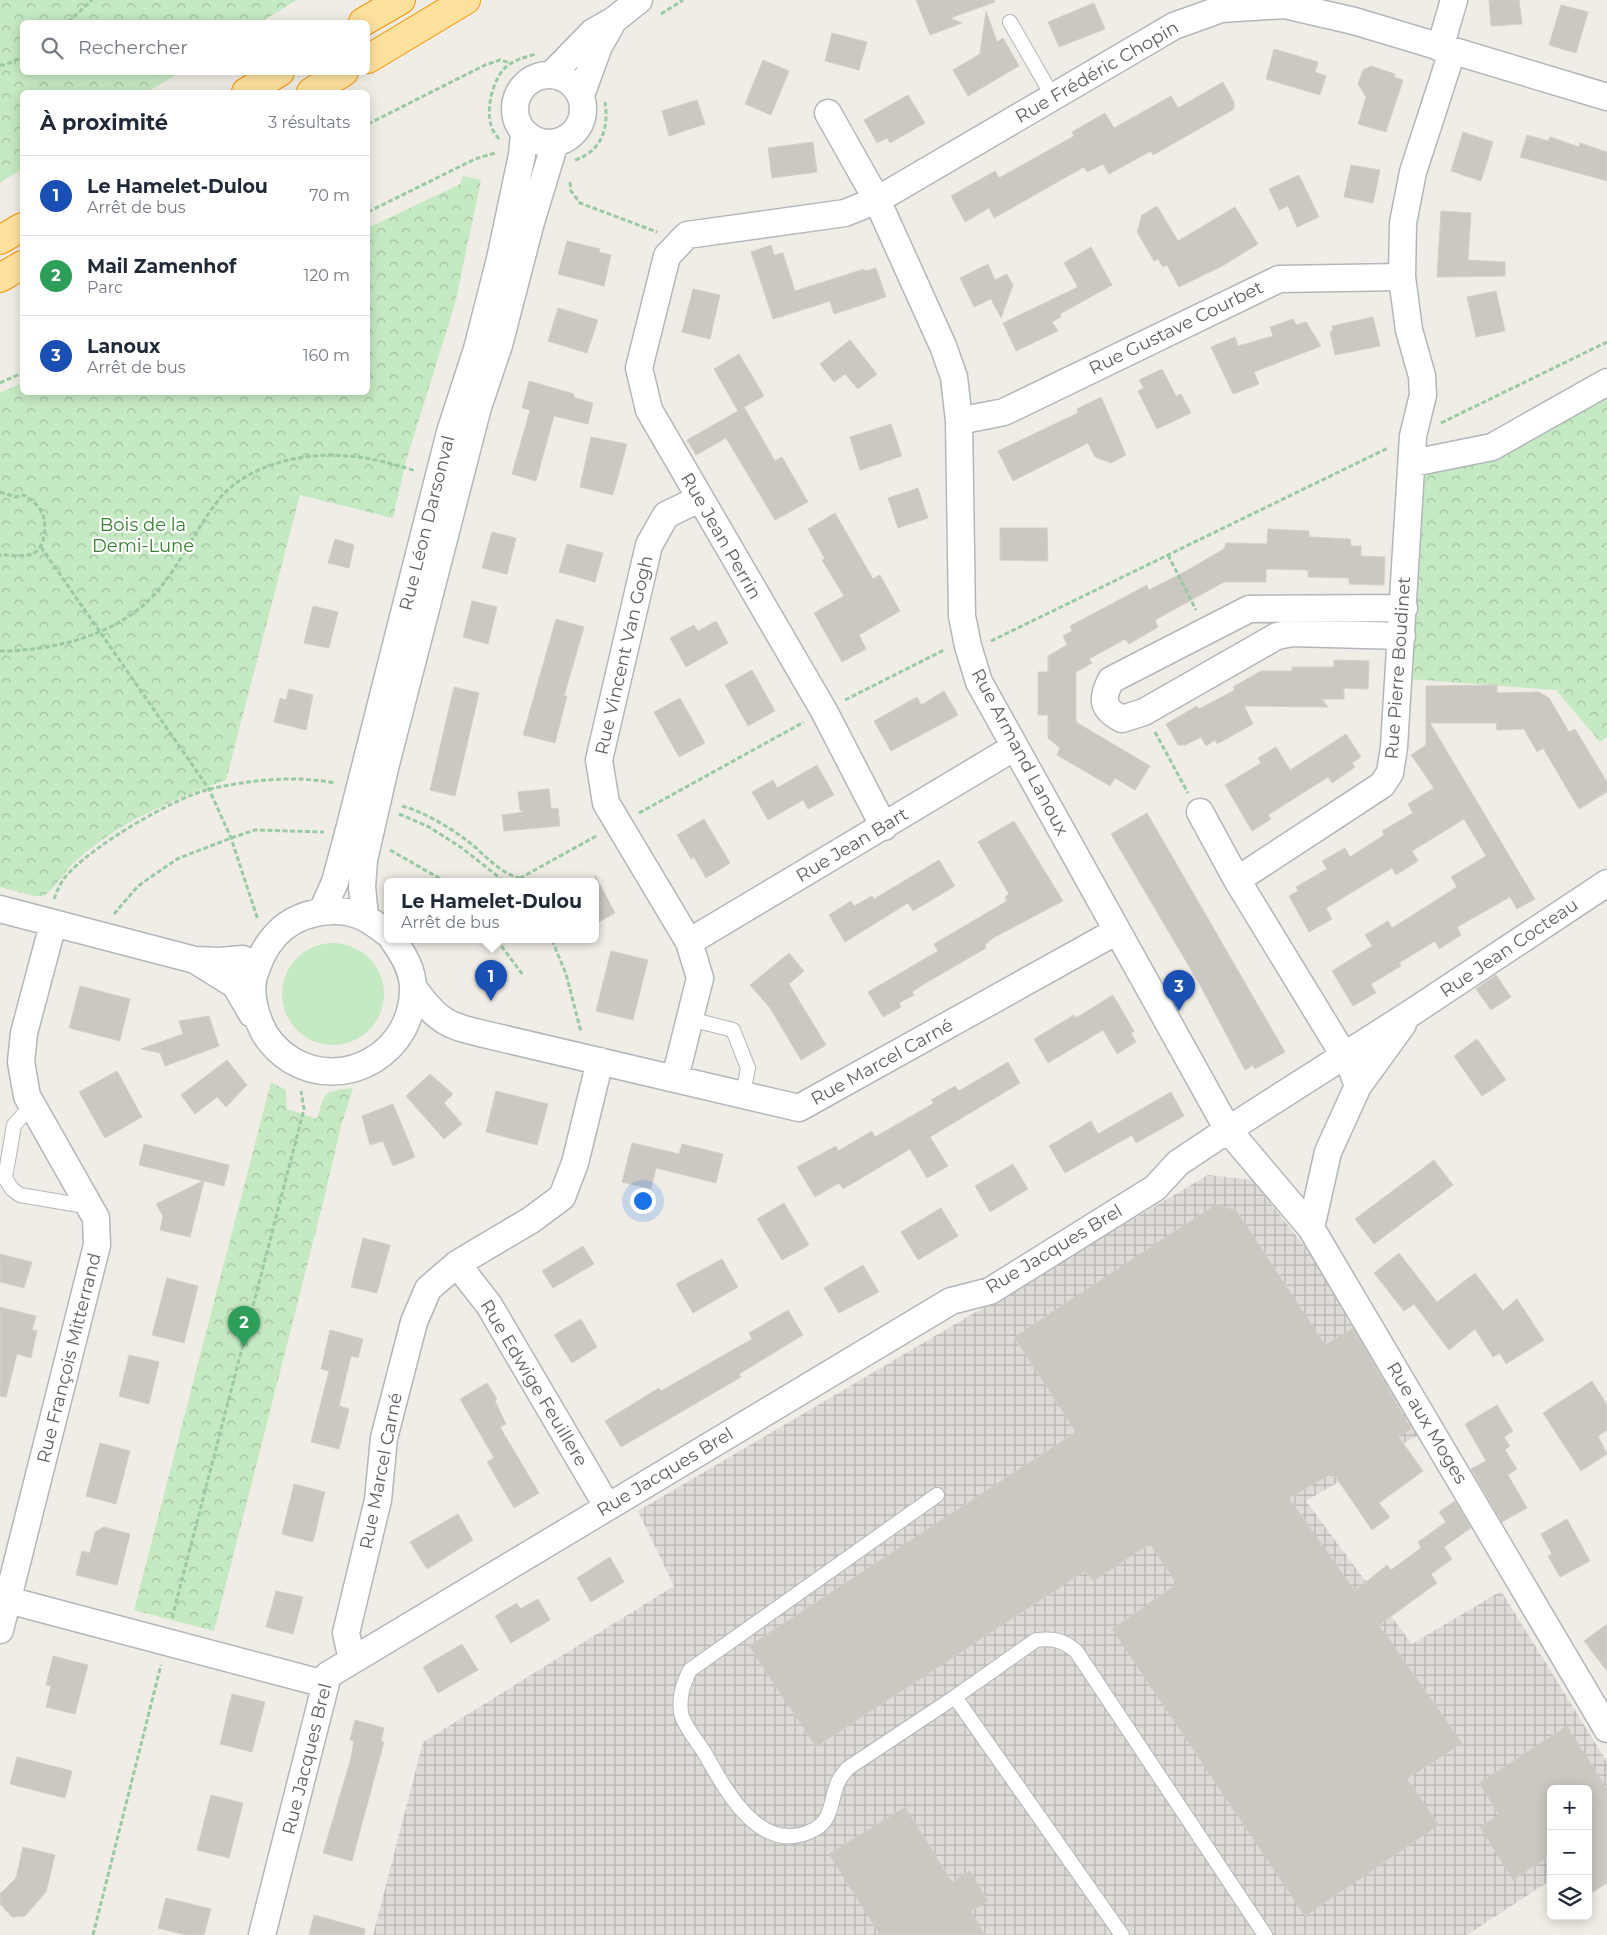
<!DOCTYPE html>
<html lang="fr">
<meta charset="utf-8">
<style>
body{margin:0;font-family:Montserrat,sans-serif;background:#f6f6f7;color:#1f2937}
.controls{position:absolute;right:15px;bottom:15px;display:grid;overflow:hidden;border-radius:8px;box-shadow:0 2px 12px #0003}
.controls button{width:45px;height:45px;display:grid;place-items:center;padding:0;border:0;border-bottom:1px solid #e0e1e3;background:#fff;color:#1f2937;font:25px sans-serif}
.you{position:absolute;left:642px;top:1200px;width:18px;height:18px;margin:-12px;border:4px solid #fff;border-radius:50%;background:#1a73e8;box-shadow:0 0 0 8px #1a73e833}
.badge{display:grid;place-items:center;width:32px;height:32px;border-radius:50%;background:#0f766e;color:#fff;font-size:16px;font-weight:700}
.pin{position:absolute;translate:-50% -41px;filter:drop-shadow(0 1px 2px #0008)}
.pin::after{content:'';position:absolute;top:26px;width:18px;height:15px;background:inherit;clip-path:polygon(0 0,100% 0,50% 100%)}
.popup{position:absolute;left:384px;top:878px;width:215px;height:65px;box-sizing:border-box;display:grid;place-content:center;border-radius:8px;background:#fff;filter:drop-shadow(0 1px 4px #0005);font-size:16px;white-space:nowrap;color:#747a83}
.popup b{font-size:19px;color:#1f2937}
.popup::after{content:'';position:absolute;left:50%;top:100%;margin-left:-10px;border:10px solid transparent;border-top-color:#fff}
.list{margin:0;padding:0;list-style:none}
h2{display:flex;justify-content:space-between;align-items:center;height:65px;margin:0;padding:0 20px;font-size:21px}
h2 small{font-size:16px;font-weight:400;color:#747a83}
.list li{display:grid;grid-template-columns:32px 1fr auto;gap:15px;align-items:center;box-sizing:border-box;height:80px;padding:0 20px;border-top:1px solid #e0e1e3}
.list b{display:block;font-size:19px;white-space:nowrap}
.list p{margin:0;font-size:16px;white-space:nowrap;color:#747a83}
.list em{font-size:16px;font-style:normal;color:#747a83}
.icon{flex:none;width:28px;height:28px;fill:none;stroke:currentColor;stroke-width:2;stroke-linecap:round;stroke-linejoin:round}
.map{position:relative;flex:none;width:1607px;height:1935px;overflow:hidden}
.search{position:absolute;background:#fff;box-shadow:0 2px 12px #0003;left:20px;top:20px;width:350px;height:55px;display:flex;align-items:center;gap:12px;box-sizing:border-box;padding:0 18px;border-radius:8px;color:#747a83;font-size:19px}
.panel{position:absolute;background:#fff;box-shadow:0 2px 12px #0003;left:20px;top:90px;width:350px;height:305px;border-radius:8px}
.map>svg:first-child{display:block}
.industrial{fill:url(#industrial-grid)}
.grass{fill:#c5e9c2}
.forest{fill:url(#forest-crowns)}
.building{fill:#cbc8c2;stroke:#d6cfc4}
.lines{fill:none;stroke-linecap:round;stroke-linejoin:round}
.service-casing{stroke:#b3b7bb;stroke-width:16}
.minor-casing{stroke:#b3b7bb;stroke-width:29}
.trunk-casing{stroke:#f79300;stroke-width:30}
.path{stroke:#9acaa4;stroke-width:3;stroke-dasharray:5 2.5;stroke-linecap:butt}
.service{stroke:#fff;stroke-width:14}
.minor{stroke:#fff;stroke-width:26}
.trunk{stroke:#ffe19e;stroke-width:28}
.labels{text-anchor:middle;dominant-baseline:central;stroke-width:4.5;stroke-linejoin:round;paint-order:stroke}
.street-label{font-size:18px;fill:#5e6367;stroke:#fff}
.park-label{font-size:18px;fill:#348230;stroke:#fff}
</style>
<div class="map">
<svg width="1607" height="1935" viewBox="0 0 1607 1935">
<defs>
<pattern id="industrial-grid" width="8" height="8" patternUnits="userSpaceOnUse" patternTransform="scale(1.25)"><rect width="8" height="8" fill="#dfdcd8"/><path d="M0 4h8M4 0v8" fill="none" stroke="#b8b6b3"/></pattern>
<pattern id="forest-crowns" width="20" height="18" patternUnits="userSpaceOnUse" patternTransform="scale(1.25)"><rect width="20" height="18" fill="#c5e9c2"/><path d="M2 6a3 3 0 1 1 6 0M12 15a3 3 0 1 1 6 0" fill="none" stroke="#a3c0a1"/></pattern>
</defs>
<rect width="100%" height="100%" fill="#f0ede6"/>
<path class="industrial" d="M1208,1175L1252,1180L1309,1252L1420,1434L1306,1501L1412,1644L1501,1591L1607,1762V1843L1588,1789H1551V1880L1467,1935H373L423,1742L674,1586L638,1511Z"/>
<path class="grass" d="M282 994a51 51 0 1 1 102 0a51 51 0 1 1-102 0Z"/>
<path class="forest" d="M0,0H297L261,22H22V72L180,73L147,92H22V169L0,183Z
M463,176L481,180L455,304L406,461L393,518L300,495L226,780C172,800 121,821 78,859C65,870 57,886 44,896H33L0,887V393L22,383V392H368V228L460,184Z
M1607,396V737L1600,742L1556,690L1410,679L1424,475L1501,456Z
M271,1082L286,1090L287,1109L317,1119C326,1091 321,1092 353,1088L341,1126L324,1199L214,1631L134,1610Z"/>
<path class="building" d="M916,0H994L995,2L950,18L962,23L930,35Z
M1489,0H1519L1522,24L1491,26Z
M1094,3L1105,29L1059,47L1048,22Z
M1561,5L1588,12L1576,53L1549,45Z
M986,11L997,42L1003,38L1019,66L968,96L953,70L980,54Z
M832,33L867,42L859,70L825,61Z
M1274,49L1318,62L1315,72L1326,76L1320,95L1266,79Z
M763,60L789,71L771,115L745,104Z
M1371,66L1395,74L1394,77L1403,80L1386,132L1358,124L1366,97L1358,84L1363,70Z
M1223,82L1234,102V109L1153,155L1151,151L1109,174L1103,164L1087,172L1084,167L994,218L989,208L965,222L951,196L995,171L999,178L1074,136L1072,132L1105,113L1114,128L1171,96L1178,108Z
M908,95L925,123L890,143L887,138L877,143L864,120Z
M697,100L705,124L669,136L662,111Z
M1463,132L1493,142L1481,181L1451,171Z
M1527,135L1548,141L1550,137L1579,147L1580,143L1607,152V181L1520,157Z
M813,142L817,172L772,178L768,148Z
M1351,165L1380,170L1373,203L1344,197Z
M1299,175L1319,217L1297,227L1288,206L1279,210L1269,189Z
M1157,206L1178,241L1235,207L1258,244L1224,265L1179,287L1167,265L1163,267L1158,259L1154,261L1137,232L1142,215Z
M1441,211L1471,213L1468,260L1505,262V276L1437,277Z
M567,241L600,249L599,252L611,255L604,286L558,274Z
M771,245L774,255L783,253L795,291L864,269L865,271L876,268L886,297L834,314L830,301L773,319L751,252Z
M1091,247L1112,285L1060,314L1061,317L1052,322L1058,331L1016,351L1003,323L1078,287L1064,263Z
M988,264L995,280L1007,274L1013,285L1001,318L991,299L974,307L960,278Z
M693,289L720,295L710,339L682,332Z
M1496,291L1505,331L1476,337L1467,297Z
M558,308L598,320L587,353L548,341Z
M1373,317L1380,346L1335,355L1330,332L1333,330L1332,326Z
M1293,319L1296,325L1306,322L1321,346L1254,372L1259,384L1233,394L1211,347L1235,337L1238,346L1273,336L1270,327Z
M850,340L877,374L858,389L845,374L834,382L820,364Z
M739,354L764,396L744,407L775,461L782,457L808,502L775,520L726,438L696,455L687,440L738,411L714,369Z
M1162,369L1176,396L1181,394L1191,413L1157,429L1138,391L1144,388L1139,380Z
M529,381L574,394L573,397L593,403L588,424L554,416L536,481L512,474L530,410L522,408Z
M1101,397L1126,455L1111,463L1095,457L1088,443L1013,481L998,451L1078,413L1077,409Z
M891,424L902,456L860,470L850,437Z
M591,437L627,444L613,495L580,487Z
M918,488L928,518L898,528L888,498Z
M835,513L873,579L880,575L900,611L859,635L866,649L842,662L814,613L844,596L822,560L825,559L808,529Z
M1000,528H1047L1048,561L1000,560Z
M1268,529L1309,531V537L1350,539L1351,546H1361V556L1385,557L1384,585L1349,584V578L1308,577V570L1266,569V582H1224L1155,620L1158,627L1129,644L1125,639L1089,659L1092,663L1076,672V722L1150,766L1135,790L1115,778L1110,786L1057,755L1060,748L1048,738V715H1038V672H1048V656L1067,645L1063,636L1072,631L1070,626L1147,585L1149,590L1186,571L1224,549L1226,543L1267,544Z
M492,532L516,538L507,574L482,568Z
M335,539L354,545L349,568L328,563Z
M567,544L603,553L595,582L559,572Z
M472,601L497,607L488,644L463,637Z
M313,606L338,612L329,648L304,643Z
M556,619L584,627L564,696H567L555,743L523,735Z
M716,621L728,643L686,667L670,638L694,625L698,631Z
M1334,660L1369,661L1368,689L1344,688V699H1322L1328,707L1244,706L1253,724L1217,744L1215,740L1206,746L1201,737L1185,745H1178L1166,724L1197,706L1199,709L1235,690L1233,687L1261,671H1292V667H1334Z
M752,670L775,711L748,726L725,685Z
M1497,685V693L1539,692L1549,698L1569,732L1575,729L1607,782V792L1579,809L1543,748L1537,752L1524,729L1497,730L1496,723H1430L1535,899L1517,909L1510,897L1457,927L1461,935L1439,949L1435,941L1399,963L1401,966L1371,984L1376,993L1353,1006L1332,971L1372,946L1365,935L1388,921L1392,928L1457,887L1451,877L1486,856L1464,819L1412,851L1418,861L1396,875L1392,868L1326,908L1332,919L1309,932L1289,896L1298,891L1296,887L1327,869L1322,861L1345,848L1350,857L1384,835L1382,831L1413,813L1408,804L1434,788L1411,755L1426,745V686Z
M454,687L479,693L455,796L430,790Z
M289,689L313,695L306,730L274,722L280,698L286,700Z
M944,691L958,715L891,751L874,721L917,697L921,705Z
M680,698L705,743L679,757L654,712Z
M1346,734L1361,757L1352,763L1355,767L1332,783L1328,777L1268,815L1271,819L1252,831L1225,785L1261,763L1258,758L1276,747L1290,770Z
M817,765L834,795L808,809L803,800L768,820L752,792L773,780L777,788Z
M549,789L551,809L558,808L560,826L504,831L502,815L524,812L520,810L518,792Z
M1147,813L1285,1052L1255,1069L1253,1065L1245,1070L1200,985L1111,834Z
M704,819L730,863L706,878L694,857L691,859L677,835Z
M1014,821L1063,901L993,938L985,945L986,948L924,984L912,992L914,995L899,1003L901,1007L883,1017L868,992L938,951L934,944L1007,901L1005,897L1009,894L978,842Z
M939,860L955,886L913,911L908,903L845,942L829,915L851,901L854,906L872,896L874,899Z
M595,875L615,913L595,924Z
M611,951L648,960L633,1020L596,1011Z
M789,953L804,971L789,984L826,1045L801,1060L770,1008L750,985Z
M1496,975L1511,997L1491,1010L1476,989Z
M80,986L130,999L120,1041L69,1028Z
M1113,995L1134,1031L1131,1033L1136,1042L1117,1054L1103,1030L1048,1063L1034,1039L1074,1015L1076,1018Z
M209,1016L219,1046L165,1066L160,1053L141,1049L183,1034L179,1021Z
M1477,1039L1506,1080L1482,1096L1454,1056Z
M227,1060L247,1085L226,1107L217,1097L195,1114L181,1095Z
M1008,1062L1020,1083L930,1137L948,1166L927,1178L910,1149L843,1189L839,1183L815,1197L797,1167L836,1146L838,1151L872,1131L875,1137L934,1103L931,1100L955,1086L959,1091Z
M117,1071L142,1117L105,1138L79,1092Z
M430,1074L453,1094L444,1103L462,1124L444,1139L406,1096Z
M496,1091L548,1104L537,1145L486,1132Z
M1171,1092L1184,1116L1136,1143L1132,1135L1065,1173L1049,1146L1091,1121L1098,1134Z
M393,1104L415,1157L393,1166L383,1141L370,1145L362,1116Z
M632,1143L679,1154L682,1144L723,1154L716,1183L656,1168L651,1189L622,1182Z
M144,1144L229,1165L224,1186L204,1181L190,1237L160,1230L163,1216L156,1204L203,1181L139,1165Z
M1434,1160L1453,1185L1374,1244L1355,1219Z
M1013,1164L1028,1189L990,1212L975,1186Z
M784,1203L809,1245L782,1260L757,1219Z
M1215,1205L1236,1210L1325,1345L1353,1328L1411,1429L1398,1436L1423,1471L1379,1503L1390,1517L1372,1530L1333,1473L1289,1498L1355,1591L1387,1565L1391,1570L1421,1548L1418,1542L1446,1522L1439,1512L1455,1501L1471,1528L1444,1547L1452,1559L1431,1574L1437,1583L1379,1625L1462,1743L1407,1779L1439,1825L1305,1916L1112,1629L1177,1584L1150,1544L1093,1581L1085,1571L816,1747L749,1646L1076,1432L1014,1337Z
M941,1208L958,1236L918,1260L901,1232Z
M363,1238L390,1245L377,1293L351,1287Z
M583,1246L594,1264L553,1288L542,1271Z
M1399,1253L1437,1302L1475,1273L1503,1311L1517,1299L1544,1340L1506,1364L1500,1353L1493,1357L1475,1329L1449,1350L1414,1304L1404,1311L1374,1273Z
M0,1254L32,1262L24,1288L0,1282Z
M722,1259L738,1287L693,1313L676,1284Z
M863,1265L879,1292L839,1313L824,1288Z
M167,1278L198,1286L184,1343L152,1335Z
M0,1307L36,1316L32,1330L37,1331L31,1358L17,1354L6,1397L0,1396Z
M788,1310L803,1335L739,1374L741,1377L621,1447L605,1421L659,1388L661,1391L752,1339L749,1333Z
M581,1319L597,1347L572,1363L554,1335Z
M330,1330L363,1339L358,1358L351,1356L339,1406L349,1409L339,1449L311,1442L329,1371L321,1369Z
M129,1355L159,1362L149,1404L119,1396Z
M1592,1381L1607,1405V1430L1598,1436L1607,1454L1581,1471L1543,1413Z
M487,1383L497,1399L495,1401L506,1424L500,1427L539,1493L514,1508L487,1462L494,1458L460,1399Z
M1497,1405L1513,1431L1504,1437L1510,1446L1505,1450L1517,1469L1508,1475L1527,1508L1502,1522L1471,1469L1486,1461L1465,1424Z
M100,1443L130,1451L116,1504L86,1496Z
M294,1484L325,1492L313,1542L282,1534Z
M458,1514L473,1540L427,1569L410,1542Z
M1567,1519L1590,1561L1560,1577L1548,1556L1552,1554L1541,1534Z
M104,1527L130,1534L117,1585L76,1575L82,1551L90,1553L95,1532Z
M610,1557L624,1582L591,1602L577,1578Z
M276,1591L303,1597L293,1634L266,1627Z
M538,1599L550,1620L511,1643L495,1616L517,1603L520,1609Z
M1607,1624V1671L1584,1641Z
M462,1644L478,1670L438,1693L423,1667Z
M53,1656L88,1665L75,1714L46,1707L51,1686L46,1685Z
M232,1694L265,1702L252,1752L220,1744Z
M355,1720L384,1728L381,1741L384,1742L352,1861L323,1853L351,1758L354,1741L350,1740Z
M1567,1726L1607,1789V1883L1588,1895V1789H1551V1855L1513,1880L1480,1827L1499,1815L1479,1783Z
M17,1757L72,1771L65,1798L10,1784Z
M211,1795L243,1803L229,1858L197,1850Z
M905,1807L952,1882L970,1871L988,1901L971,1911L985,1935H880L829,1854Z
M23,1847L55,1855L46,1892L25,1916L12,1917L0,1904V1894L16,1878Z
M166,1898L211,1909L204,1935H186L158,1928Z
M314,1915L365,1929L364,1935H309Z"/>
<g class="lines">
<g class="service-casing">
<path id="service" d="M1010,22L1053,97
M690,1019L733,1030L748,1068L743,1094
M32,1105L14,1125L5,1178L12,1189L20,1195L91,1207
M937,1495L690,1670C683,1684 679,1696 681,1713C684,1726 697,1741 704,1752C725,1789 761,1859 815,1829C834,1819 830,1797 839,1780C841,1776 845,1772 848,1768L955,1697
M1122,1935L955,1697L1036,1640C1054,1638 1062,1640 1076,1651L1265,1935"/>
</g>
<g class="minor-casing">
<path id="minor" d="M1440,48L1454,0
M515 109a34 34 0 1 1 68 0a34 34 0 1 1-68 0Z
M551,75L593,32L614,20L639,0
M581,95L599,46L611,25
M828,113L877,200L943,346L954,377L959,421L962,616L968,646L979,682L1228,1130L1311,1228L1607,1729
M959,421L1004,412L1279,279L1402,277
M1413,463L1492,447L1607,382
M1402,636L1292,633L1277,636L1144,712L1122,719C1102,709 1101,699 1111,680L1249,609L1404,608
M1200,812L1237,880L1351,1067L1358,1086
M884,827L824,711L649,410L639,368L667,256L687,235L845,213L877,200L1174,26L1221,9L1285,5L1354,21L1607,97
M1237,880L1382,785L1390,773L1394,747L1413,436L1423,395L1422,376L1409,330L1402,277L1403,223L1413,172L1452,52
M0,909L195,960L220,961L243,959L253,982
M322,911L335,882L350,826L450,432L477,349L500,259L522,155L524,133
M365,917L362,887L364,860L385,768L478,407L499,345L531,222L555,143
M387,933C380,928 373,922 365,918C337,904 295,912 275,936C264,948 259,961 254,976C250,991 254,1009 260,1024C266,1039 277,1051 291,1060C346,1093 414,1051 413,988C413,970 403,954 393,940
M689,942L1015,747
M195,960L235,985L252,1014
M413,987C439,1024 449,1026 492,1036L799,1108L1117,931
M675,1078L700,978L689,942L606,803L599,760L649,545L666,515L699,499
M1311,1228L1328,1152L1358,1086L1403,1024
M457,1264L489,1305L607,1506
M8,1600L325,1684
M0,1630L97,1245L96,1218L27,1096L21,1062L24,1033L53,924
M352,1660L346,1633L378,1500L384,1438L414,1322L428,1289L457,1264L531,1220L562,1197L575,1163L600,1061
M262,1935L328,1675L951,1301L990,1291L1155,1188L1178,1163L1223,1133L1411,1013L1607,883"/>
</g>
<g class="trunk-casing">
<path id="trunk" d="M363,22L401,0
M368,59L466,0
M246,92L280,72
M311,92L344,72
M0,240L22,227
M0,278L22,265"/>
</g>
<path class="path" d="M661,14L683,0
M68,22L92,0
M0,65H5L22,57
M368,124L485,65L500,60L511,63
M499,139C496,135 492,130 491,125C486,107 493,78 507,66C516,59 526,57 536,54
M575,160C602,151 609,128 605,102
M570,182L571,191L580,203L657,232
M368,212L475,159L495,153
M0,383L22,373
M1441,423L1607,342
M0,492L16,497L24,495C31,500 40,506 43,515C47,527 45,549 32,554C23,557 10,555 0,555
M41,547L209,789L231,838L258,920
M1168,555L1196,610
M991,641L1388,448
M0,651C51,651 114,636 151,598C179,569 195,529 220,498C249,464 304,452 346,456C370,457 393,464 416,471
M845,700L944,650
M1155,732L1188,793
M402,806C424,812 447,826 465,839C483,852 497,872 519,878
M639,813L804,722
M399,814L429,827L462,848L505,882
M390,850L446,882
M513,882L598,835
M54,899C57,891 61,881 67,875C92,846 173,798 210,789C249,780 296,775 335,783
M114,914L138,886L177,859L231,838L255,830L324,832
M497,940L523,975
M552,940L566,974L581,1032
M172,1618L302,1117L304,1109L301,1091
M93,1935L161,1665"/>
<use href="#service" class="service"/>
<use href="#minor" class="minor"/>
<use href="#trunk" class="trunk"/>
</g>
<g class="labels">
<g class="street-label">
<text transform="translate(1097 72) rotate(-30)">Rue Frédéric Chopin</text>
<text transform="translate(1176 328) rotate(-26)">Rue Gustave Courbet</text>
<text transform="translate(427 523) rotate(-76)">Rue Léon Darsonval</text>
<text transform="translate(721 536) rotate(60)">Rue Jean Perrin</text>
<text transform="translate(624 655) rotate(-77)">Rue Vincent Van Gogh</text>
<text transform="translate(1398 668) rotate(-86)">Rue Pierre Boudinet</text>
<text transform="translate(1020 752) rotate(62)">Rue Armand Lanoux</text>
<text transform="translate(852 845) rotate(-31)">Rue Jean Bart</text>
<text transform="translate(1509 948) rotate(-34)">Rue Jean Cocteau</text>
<text transform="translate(882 1062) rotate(-29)">Rue Marcel Carné</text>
<text transform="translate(1054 1249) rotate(-31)">Rue Jacques Brel</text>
<text transform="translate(69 1358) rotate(-76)">Rue François Mitterrand</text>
<text transform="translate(534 1383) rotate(59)">Rue Edwige Feuillere</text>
<text transform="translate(1427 1423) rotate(59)">Rue aux Moges</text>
<text transform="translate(381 1471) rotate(-79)">Rue Marcel Carné</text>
<text transform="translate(665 1472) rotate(-31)">Rue Jacques Brel</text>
<text transform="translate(307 1759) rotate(-76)">Rue Jacques Brel</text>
</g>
<g class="park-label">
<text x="143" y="525">Bois de la<tspan x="143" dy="21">Demi-Lune</tspan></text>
</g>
</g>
</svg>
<div class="controls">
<button>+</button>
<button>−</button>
<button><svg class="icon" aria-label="layers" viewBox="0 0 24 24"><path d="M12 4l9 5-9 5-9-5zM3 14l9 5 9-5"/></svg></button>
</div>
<div class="you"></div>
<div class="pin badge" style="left:491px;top:1001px;background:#1a4fb4">1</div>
<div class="popup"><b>Le Hamelet-Dulou</b>Arrêt de bus</div>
<div class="pin badge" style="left:244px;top:1347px;background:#2e9e5b">2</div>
<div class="pin badge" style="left:1179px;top:1011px;background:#1a4fb4">3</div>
<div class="search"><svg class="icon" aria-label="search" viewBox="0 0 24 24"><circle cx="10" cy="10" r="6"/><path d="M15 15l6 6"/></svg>Rechercher</div>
<section class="panel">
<h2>À proximité<small>3 résultats</small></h2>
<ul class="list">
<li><span class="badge" style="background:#1a4fb4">1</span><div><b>Le Hamelet-Dulou</b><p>Arrêt de bus</p></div><em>70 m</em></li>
<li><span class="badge" style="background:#2e9e5b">2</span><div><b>Mail Zamenhof</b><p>Parc</p></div><em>120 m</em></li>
<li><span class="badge" style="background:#1a4fb4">3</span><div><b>Lanoux</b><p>Arrêt de bus</p></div><em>160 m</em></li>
</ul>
</section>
</div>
